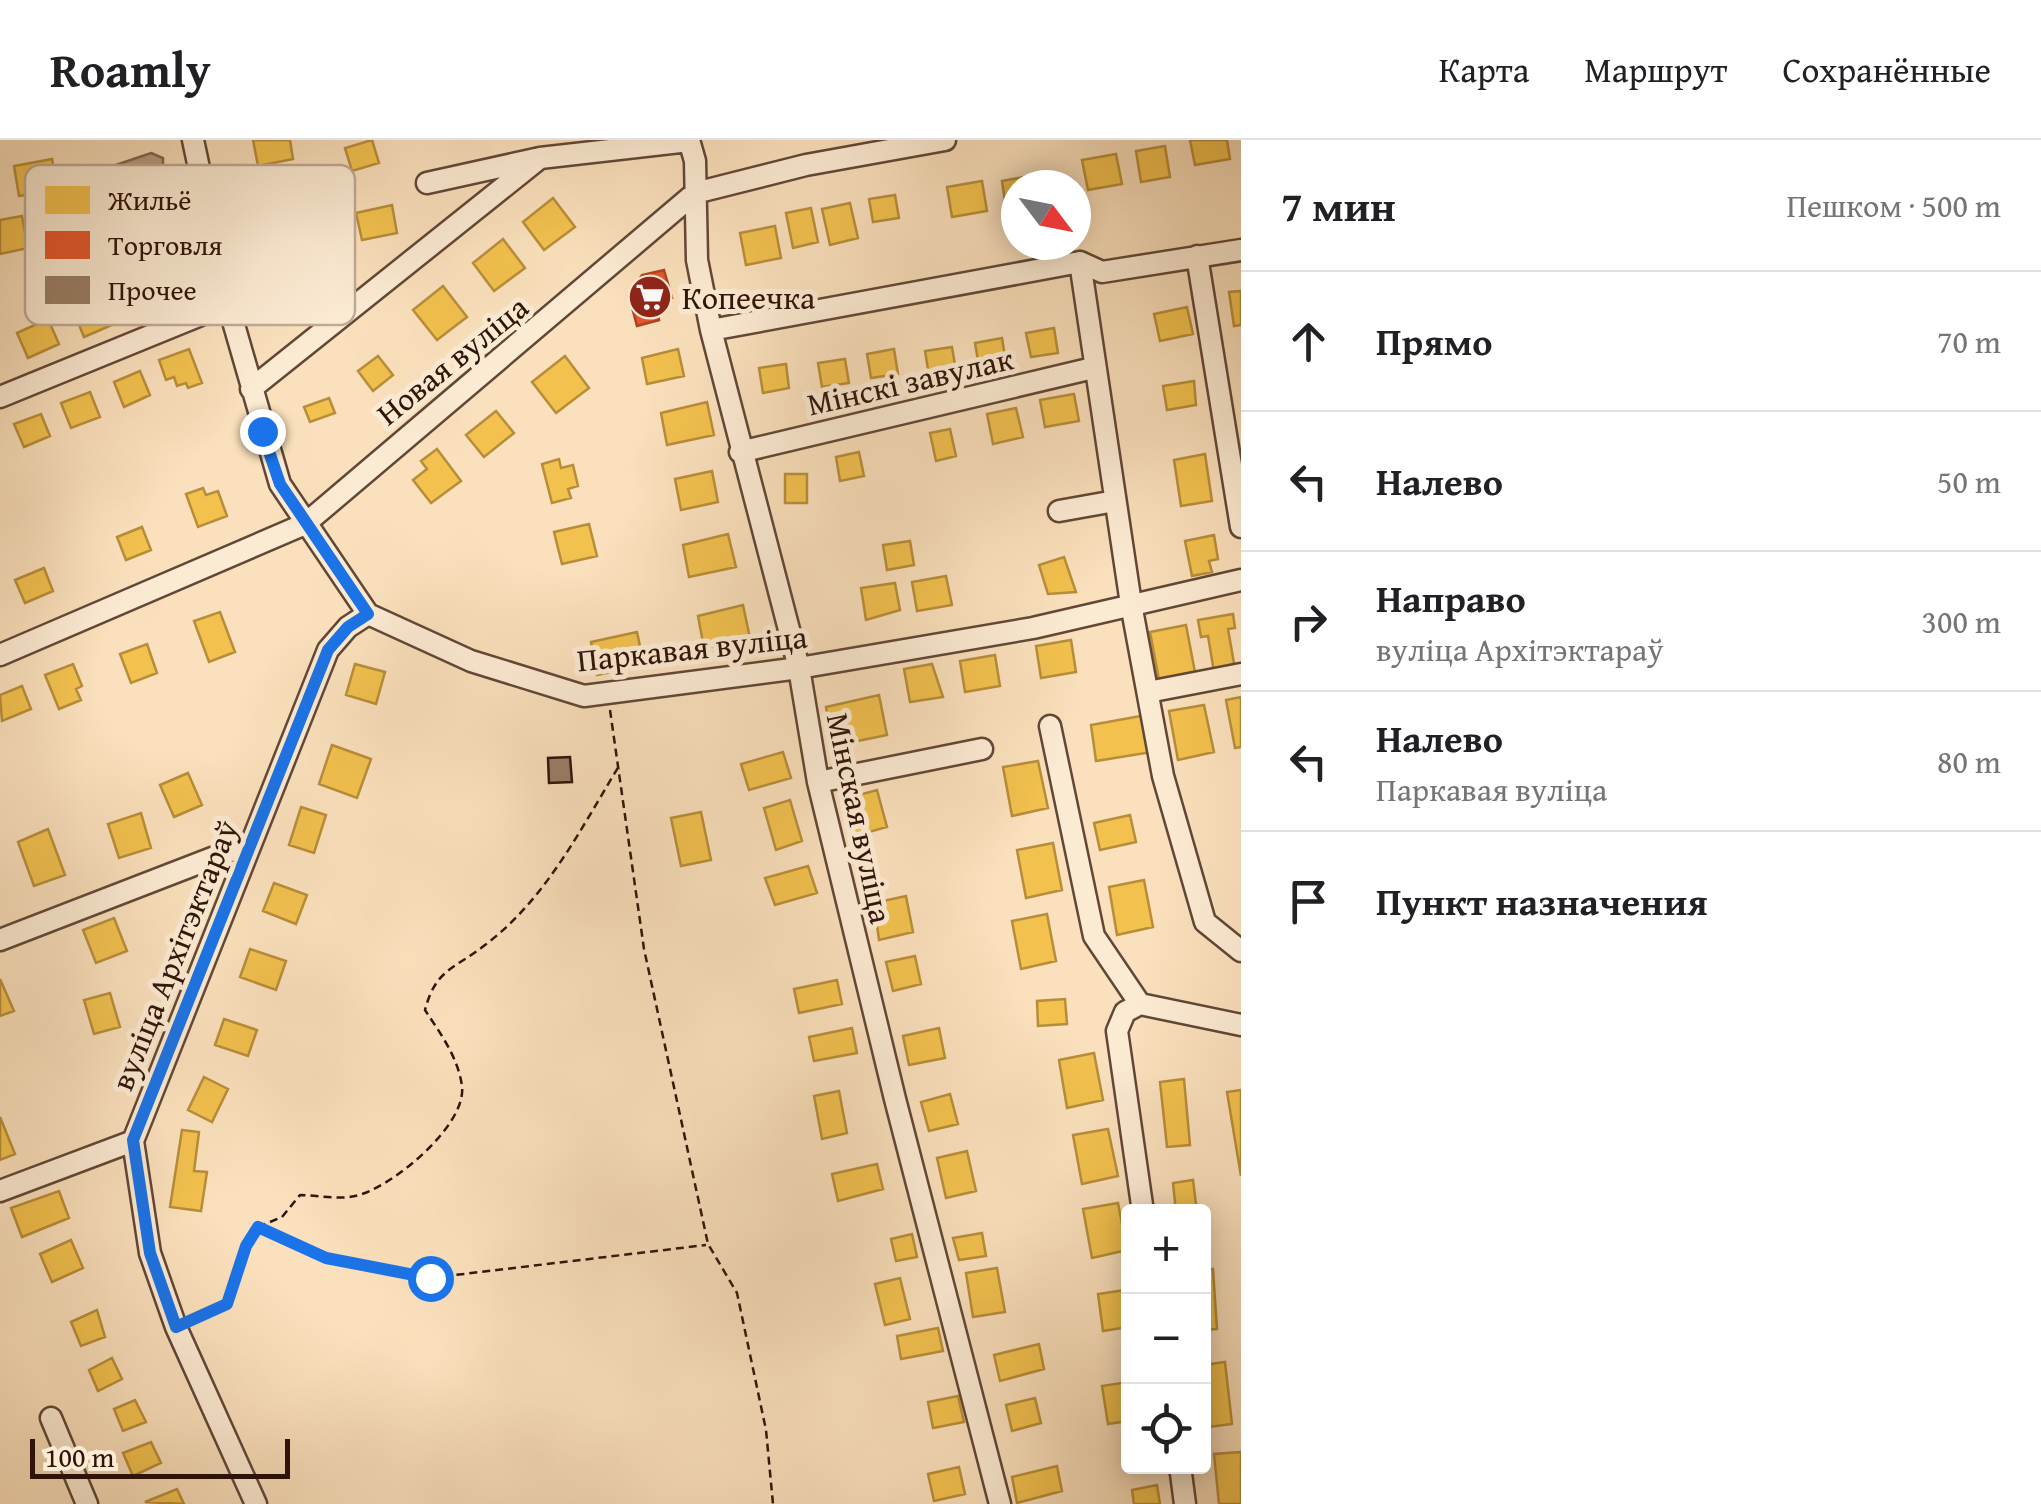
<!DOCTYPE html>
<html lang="ru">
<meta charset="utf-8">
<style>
body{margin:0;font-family:"Gentium Book Plus",serif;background:#f2f2f2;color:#202124}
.controls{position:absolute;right:30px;bottom:30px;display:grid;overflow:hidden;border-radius:10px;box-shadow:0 5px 25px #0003}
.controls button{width:90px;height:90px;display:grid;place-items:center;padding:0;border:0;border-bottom:2px solid #e0e0e0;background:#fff;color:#202124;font:50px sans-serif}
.compass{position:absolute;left:1001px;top:30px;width:90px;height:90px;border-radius:50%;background:#fff;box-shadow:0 5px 25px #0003;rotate:122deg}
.scale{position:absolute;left:30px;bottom:25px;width:260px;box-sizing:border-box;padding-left:10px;border:5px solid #301409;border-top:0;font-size:28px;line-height:35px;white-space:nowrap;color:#301409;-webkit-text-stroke:8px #fcebd3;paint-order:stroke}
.stop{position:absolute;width:30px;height:30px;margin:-22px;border:8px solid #1a73e8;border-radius:50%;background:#fff}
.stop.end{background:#1a73e8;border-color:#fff;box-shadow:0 2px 10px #0008}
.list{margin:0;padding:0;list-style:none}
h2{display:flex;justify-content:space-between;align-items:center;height:130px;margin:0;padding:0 40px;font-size:42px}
h2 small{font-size:32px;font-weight:400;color:#757577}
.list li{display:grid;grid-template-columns:65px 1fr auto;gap:30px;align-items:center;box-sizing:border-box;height:140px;padding:0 40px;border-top:2px solid #e0e0e0}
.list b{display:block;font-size:38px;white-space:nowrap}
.list p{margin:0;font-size:32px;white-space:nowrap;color:#757577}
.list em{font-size:32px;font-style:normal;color:#757577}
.icon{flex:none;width:55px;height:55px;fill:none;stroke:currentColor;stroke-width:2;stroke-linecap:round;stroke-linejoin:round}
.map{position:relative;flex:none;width:1241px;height:1364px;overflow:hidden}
header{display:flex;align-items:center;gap:60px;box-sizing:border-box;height:140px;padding:0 50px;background:#fff;border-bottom:2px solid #e0e0e0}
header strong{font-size:48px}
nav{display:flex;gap:55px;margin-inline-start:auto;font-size:35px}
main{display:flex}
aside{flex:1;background:#fff}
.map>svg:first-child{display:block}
.water{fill:#b59b7f;stroke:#806550;stroke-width:2.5}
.homes{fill:#f2c14e;stroke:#b88d39;stroke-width:2.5}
.shops{fill:#e4572e;stroke:#ae4323;stroke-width:2.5}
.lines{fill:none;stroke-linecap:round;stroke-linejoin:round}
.shore{stroke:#725844;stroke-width:2.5}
.building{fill:#997e66;stroke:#301409;stroke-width:2.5}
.minor-casing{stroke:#624736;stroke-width:25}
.path{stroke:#301409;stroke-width:2.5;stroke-dasharray:8 5;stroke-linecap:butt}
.minor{stroke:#fcebd3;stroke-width:20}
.route{stroke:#1a73e8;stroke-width:12}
.labels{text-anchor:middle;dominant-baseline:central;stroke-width:10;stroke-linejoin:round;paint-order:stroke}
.poi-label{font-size:32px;fill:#301409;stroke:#fcebd3;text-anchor:start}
.street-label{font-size:32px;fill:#301409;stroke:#fcebd3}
.key{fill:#fcebd3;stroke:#bfaa96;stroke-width:2.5}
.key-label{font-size:28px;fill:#301409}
</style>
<header>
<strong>Roamly</strong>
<nav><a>Карта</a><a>Маршрут</a><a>Сохранённые</a></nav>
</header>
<main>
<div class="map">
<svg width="1241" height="1364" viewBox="0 0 1241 1364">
<rect width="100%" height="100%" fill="#fae0bc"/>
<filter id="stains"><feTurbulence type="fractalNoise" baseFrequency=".002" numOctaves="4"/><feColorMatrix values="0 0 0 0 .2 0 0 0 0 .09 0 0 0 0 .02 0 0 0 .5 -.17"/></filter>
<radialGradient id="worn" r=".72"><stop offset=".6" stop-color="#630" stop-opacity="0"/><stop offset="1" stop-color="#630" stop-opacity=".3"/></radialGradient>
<path class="water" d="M151,13L163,18V73L149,82L103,93L94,77L95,32Z"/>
<path class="homes" d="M253,0H290L293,19L258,26Z
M372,0L379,23L352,31L345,8Z
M1190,0H1227L1230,19L1195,25Z
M1165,6L1170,37L1141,42L1136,11Z
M1116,14L1122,44L1088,50L1082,20Z
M52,19L57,50L19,56L14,26Z
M1035,35L1037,45H1016V67L1006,69L1002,41Z
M982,41L987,71L952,77L947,47Z
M895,55L899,78L873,82L869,59Z
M553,58L575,87L544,110L523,82Z
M850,63L858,98L830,105L822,69Z
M392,65L397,93L362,100L356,73Z
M811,68L818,102L793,108L786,73Z
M22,76L28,108L0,114V80Z
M775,86L781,118L746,125L740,93Z
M503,99L525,128L494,151L473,123Z
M443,146L467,177L437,200L413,170Z
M1241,151V185L1234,186L1229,152Z
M103,157L114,184L84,197L73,170Z
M1187,167L1193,194L1160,201L1154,174Z
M48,179L59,204L28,218L17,193Z
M1054,188L1058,213L1031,217L1026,193Z
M1002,198L1006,223L979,227L975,203Z
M952,207L956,231L929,235L925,211Z
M189,209L202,243L188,248L186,243L177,246L174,237L166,240L159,220Z
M678,209L684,236L647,244L642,218Z
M894,209L898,234L871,238L867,214Z
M378,216L393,235L373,251L358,231Z
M565,216L589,248L556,273L532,242Z
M845,219L849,243L822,247L818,223Z
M786,224L789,248L763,253L759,228Z
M140,231L150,255L124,267L114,242Z
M1194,241L1196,265L1167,270L1163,246Z
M90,252L100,277L71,288L61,263Z
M1074,254L1079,281L1045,287L1040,260Z
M329,258L335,273L310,282L304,267Z
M707,262L714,295L667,305L661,273Z
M1016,268L1023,297L993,304L987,274Z
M496,271L514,293L484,317L466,295Z
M41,274L50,296L24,307L14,284Z
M950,289L956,316L936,321L930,293Z
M437,309L461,341L431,363L413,340L427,329L421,321Z
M859,312L864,336L840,341L836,317Z
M1205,314L1212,361L1181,366L1174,320Z
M559,319L561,328L573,325L578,346L568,349L571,358L552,363L542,324Z
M712,331L718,362L681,370L675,339Z
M785,334H807V363H785Z
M203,348L206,355L218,351L227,376L198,387L186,354Z
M589,384L597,416L562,424L554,392Z
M142,387L151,410L126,420L117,397Z
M728,394L736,427L689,437L683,405Z
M1214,395L1218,419L1209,421L1212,432L1192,436L1185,401Z
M910,401L914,425L887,430L883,405Z
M1064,417L1076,452L1048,454L1039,425Z
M44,428L53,451L25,463L15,440Z
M946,436L952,465L917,471L912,442Z
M895,443L900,470L866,480L861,448Z
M743,465L750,498L704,508L698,476Z
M220,472L235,512L209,522L194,481Z
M1233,474L1235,488L1228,489L1235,529L1214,532L1208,496L1201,497L1198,480Z
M1186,485L1195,532L1159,540L1150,492Z
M637,492L644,525L597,535L591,502Z
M1071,500L1076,532L1041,538L1036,506Z
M147,504L157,533L131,543L120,514Z
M995,515L1000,546L965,552L960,521Z
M73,524L82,546L76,549L81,560L59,569L45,535Z
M355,524L385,532L376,564L346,555Z
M932,524L943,557L910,562L904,529Z
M22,546L31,569L2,581L0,555Z
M879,555L887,595L833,606L826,567Z
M1241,557V607L1235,608L1226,560Z
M1204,565L1214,612L1178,620L1169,571Z
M1146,575L1152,612L1096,621L1091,585Z
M332,605L371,619L357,658L319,644Z
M783,612L791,638L749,650L741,624Z
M1038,621L1048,668L1012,676L1003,627Z
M188,633L202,665L174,677L160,645Z
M877,650L887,687L855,696L844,659Z
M790,660L802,701L776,710L764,668Z
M301,667L326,675L314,713L289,705Z
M701,672L711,720L681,726L671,678Z
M141,673L151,708L119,718L108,684Z
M1130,675L1136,702L1100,710L1094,683Z
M48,689L65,735L34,746L18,702Z
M1053,703L1062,750L1026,758L1017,710Z
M808,726L817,753L775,765L765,738Z
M1144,740L1153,787L1117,795L1109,747Z
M274,743L307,755L296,784L263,771Z
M906,756L913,792L879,800L874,763Z
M1047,774L1056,821L1021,829L1012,781Z
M114,778L127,811L96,823L83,790Z
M250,809L286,821L276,850L240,837Z
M915,816L921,844L893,851L886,822Z
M0,839L14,871L0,876Z
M837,840L842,864L799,873L794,849Z
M110,853L120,887L94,894L84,860Z
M1065,859L1067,884L1038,886L1037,861Z
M224,879L257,890L248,916L215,905Z
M852,888L857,913L814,921L809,897Z
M939,888L945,918L909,925L903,896Z
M1094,913L1103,960L1067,968L1059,920Z
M204,937L228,949L212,982L188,970Z
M1184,939L1190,1005L1167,1007L1160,942Z
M1241,950V1036L1227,952Z
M839,951L847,993L822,999L814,956Z
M950,954L958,984L929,991L921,962Z
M0,977L15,1014L0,1020Z
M1108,989L1118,1036L1082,1044L1073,995Z
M182,990L199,992L194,1031L207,1032L201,1071L170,1067Z
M967,1011L976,1051L946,1058L937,1018Z
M877,1024L883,1049L838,1061L832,1034Z
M1193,1040L1197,1072H1176L1173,1043Z
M59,1051L69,1078L22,1097L11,1068Z
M1118,1063L1127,1110L1092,1118L1083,1069Z
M982,1093L986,1116L959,1120L953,1098Z
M912,1094L917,1117L896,1121L891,1099Z
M71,1100L83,1128L52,1142L40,1114Z
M997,1128L1005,1172L973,1177L966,1133Z
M1213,1129L1217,1189L1204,1190V1130Z
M900,1138L910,1179L885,1185L875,1144Z
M1125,1150L1128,1187L1103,1191L1098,1154Z
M97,1170L105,1197L81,1206L71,1182Z
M938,1188L943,1211L901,1219L897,1196Z
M1039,1204L1044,1229L1000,1241L994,1215Z
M112,1218L122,1239L98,1251L89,1230Z
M1225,1222L1232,1284L1208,1287L1204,1225Z
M1128,1242V1281L1108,1284L1102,1246Z
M958,1256L964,1282L933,1288L928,1262Z
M1035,1258L1041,1283L1012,1291L1006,1265Z
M135,1260L146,1282L123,1291L114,1269Z
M151,1302L161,1323L133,1336L123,1313Z
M1241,1312V1364H1219L1214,1314Z
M1057,1326L1062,1351L1017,1363L1012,1337Z
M959,1327L965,1354L934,1361L928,1334Z
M1157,1345L1160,1364H1134L1132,1350Z
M177,1349L184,1364L145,1362Z"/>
<path class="shops" d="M664,130L672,158L655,163L659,180L637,186L629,156L642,135Z"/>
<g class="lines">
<path class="shore" d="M152,25L154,66L144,73L107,79L106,39Z"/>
</g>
<path class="building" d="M570,617L572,642L549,643L548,618Z"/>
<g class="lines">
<g class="minor-casing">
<path id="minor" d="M193,0L228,164L280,344L368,474L471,521L584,556L799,528L1033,488L1241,440
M689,0L695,21L697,120L711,190L799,528L818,642L895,959L1000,1364
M427,43L540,18L689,1
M1197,116L1241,387
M1080,122L1131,464L1163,636L1205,782L1241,811
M711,190L1080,122L1102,132L1241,110
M251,249L540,18
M0,257L228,164
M740,312L1093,228
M1059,371L1115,361
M0,515L305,384L695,53L806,25L945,0
M1148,552L1241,534
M1050,586L1094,796L1140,864L1125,872L1117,891L1143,1072
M818,642L982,609
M0,800L251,703
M1140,864L1241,885
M0,1051L133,1001
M51,1278L87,1364
M1180,1326L1185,1364
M256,1364L176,1187L150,1113L133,1001L328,510L348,487L368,474"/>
</g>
<path class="path" d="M610,570L644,809L708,1104L737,1153L766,1290L773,1364
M258,1087L282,1077L300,1055C317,1055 338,1060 355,1056C390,1049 467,986 462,946C458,917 440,893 425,870C436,828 455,829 485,805C546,759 580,690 619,626
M196,1178L227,1164L246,1106L258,1087L326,1119L430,1138L706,1105"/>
<use href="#minor" class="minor"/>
</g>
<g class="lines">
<path class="route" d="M262,291L280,344L368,474L348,487L328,510L133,1000L150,1113L176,1187L227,1164L246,1106L258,1087L326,1118L430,1138"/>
</g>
<defs>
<g id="supermarket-disc" transform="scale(2.25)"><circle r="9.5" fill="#8f2418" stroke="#fcebd3"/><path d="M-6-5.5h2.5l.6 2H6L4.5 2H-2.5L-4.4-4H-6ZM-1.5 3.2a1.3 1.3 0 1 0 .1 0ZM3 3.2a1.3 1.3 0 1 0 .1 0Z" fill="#fff"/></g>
</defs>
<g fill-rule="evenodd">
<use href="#supermarket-disc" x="650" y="157"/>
</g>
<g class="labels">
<g class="poi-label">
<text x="682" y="157">Копеечка</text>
</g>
<g class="street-label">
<text transform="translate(452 220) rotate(-39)">Новая вуліца</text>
<text transform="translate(910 241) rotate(-13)">Мінскі завулак</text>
<text transform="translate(692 508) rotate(-6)">Паркавая вуліца</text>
<text transform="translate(860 678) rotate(78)">Мінская вуліца</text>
<text transform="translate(174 815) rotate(-68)">вуліца Архітэктараў</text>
</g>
</g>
<rect x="25" y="25" width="330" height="160" rx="15" class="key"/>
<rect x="45" y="46" width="45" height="28" fill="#f2c14e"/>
<rect x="45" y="91" width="45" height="28" fill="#e4572e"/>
<rect x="45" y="136" width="45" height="28" fill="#997e66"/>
<g class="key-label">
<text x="108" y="70">Жильё</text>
<text x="108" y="115">Торговля</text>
<text x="108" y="160">Прочее</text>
</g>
<rect width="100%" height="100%" filter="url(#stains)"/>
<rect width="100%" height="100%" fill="url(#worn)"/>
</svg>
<div class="controls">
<button>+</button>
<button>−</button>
<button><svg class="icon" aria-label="locate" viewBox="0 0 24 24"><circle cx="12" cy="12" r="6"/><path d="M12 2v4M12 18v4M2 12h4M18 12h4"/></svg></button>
</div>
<svg class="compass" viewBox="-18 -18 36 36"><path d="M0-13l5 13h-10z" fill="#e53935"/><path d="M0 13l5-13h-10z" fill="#757577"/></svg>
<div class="scale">100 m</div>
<div class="stop" style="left:430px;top:1138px"></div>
<div class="stop end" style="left:262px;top:291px"></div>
</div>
<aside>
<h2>7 мин<small>Пешком · 500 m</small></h2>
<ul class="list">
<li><svg class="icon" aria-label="ahead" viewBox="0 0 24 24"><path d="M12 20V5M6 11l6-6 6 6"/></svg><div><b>Прямо</b></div><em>70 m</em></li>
<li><svg class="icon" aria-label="left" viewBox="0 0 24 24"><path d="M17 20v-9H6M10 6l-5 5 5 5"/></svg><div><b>Налево</b></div><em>50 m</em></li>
<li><svg class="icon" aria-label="right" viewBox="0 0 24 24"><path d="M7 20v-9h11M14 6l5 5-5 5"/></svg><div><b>Направо</b><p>вуліца Архітэктараў</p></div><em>300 m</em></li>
<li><svg class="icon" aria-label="left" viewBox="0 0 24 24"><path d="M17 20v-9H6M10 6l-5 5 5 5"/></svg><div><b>Налево</b><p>Паркавая вуліца</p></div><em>80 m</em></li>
<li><svg class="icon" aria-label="arrive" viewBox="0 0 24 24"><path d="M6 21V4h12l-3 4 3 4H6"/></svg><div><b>Пункт назначения</b></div></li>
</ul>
</aside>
</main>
